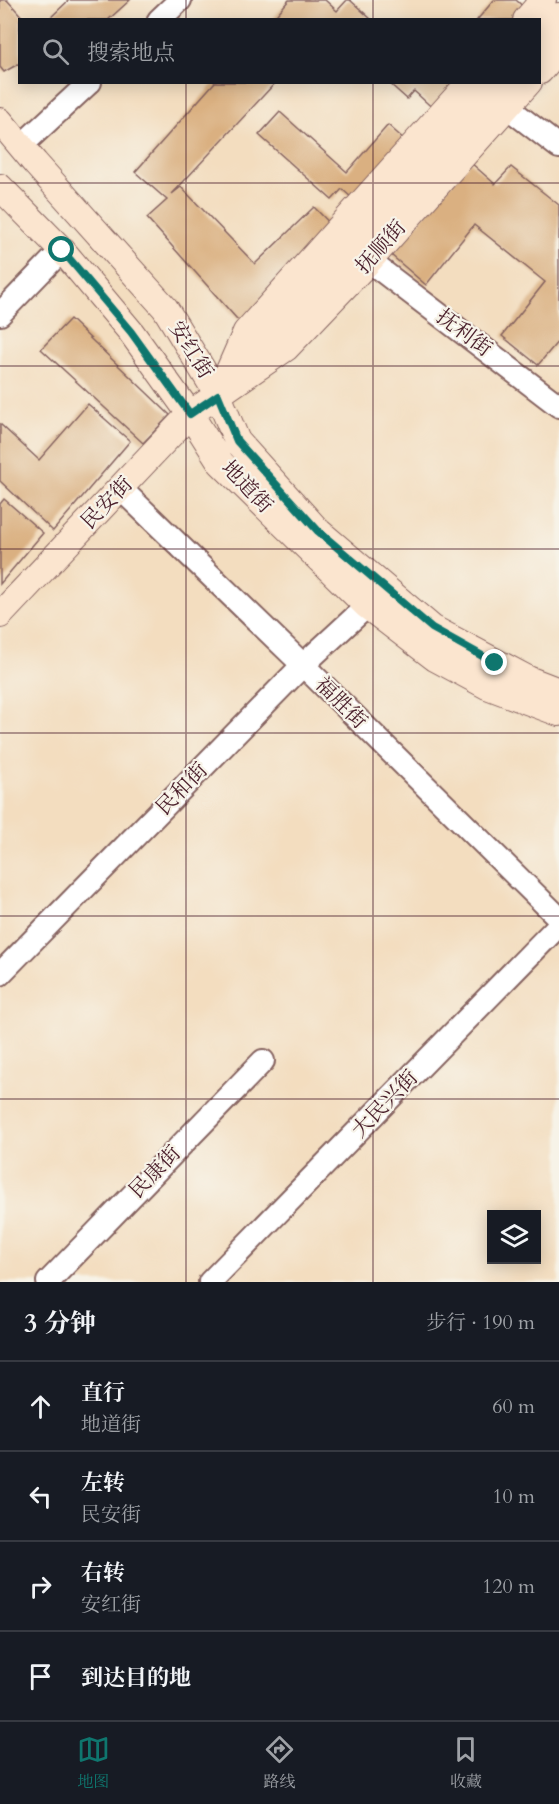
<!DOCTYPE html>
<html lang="zh">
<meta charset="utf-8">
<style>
body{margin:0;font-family:Cardo,"Noto Serif SC",serif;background:#20242c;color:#f1f3f6}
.controls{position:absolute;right:18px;bottom:18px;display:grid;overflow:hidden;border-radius:0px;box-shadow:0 3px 15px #0003}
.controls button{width:54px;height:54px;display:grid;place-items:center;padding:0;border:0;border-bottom:2px solid #363941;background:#171b24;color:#f1f3f6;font:30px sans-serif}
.stop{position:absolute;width:18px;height:18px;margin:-14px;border:4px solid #0f766e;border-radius:50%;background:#fff}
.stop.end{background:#0f766e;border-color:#fff;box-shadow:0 2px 6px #0008}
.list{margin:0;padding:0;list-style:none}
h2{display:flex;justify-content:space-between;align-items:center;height:78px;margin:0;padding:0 24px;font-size:26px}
h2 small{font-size:20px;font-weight:400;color:#9ea1a6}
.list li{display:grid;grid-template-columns:39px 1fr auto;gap:18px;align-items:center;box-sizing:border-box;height:90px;padding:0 24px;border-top:2px solid #363941}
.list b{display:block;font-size:22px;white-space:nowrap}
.list p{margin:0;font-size:20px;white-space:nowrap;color:#9ea1a6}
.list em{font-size:20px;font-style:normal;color:#9ea1a6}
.icon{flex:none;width:33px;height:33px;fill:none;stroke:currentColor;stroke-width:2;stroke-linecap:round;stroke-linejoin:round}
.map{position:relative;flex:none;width:559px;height:1282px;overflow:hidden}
.search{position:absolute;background:#171b24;box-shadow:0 3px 15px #0003;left:18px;right:18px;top:18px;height:66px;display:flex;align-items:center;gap:15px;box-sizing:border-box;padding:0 21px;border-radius:0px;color:#9ea1a6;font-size:22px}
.sheet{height:438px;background:#171b24}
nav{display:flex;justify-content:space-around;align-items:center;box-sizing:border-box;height:84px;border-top:2px solid #363941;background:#171b24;font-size:16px;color:#9ea1a6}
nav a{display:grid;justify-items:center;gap:3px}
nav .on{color:#0f766e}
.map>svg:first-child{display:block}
.building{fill:#dab081}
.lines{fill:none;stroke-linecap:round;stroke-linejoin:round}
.tertiary-casing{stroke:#85625f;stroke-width:26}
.secondary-casing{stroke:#85625f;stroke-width:28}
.tertiary{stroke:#fff;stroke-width:22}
.secondary{stroke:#fbe5cf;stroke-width:26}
.route{stroke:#0f766e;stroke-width:8}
.grid{fill:none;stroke:#4a1f2b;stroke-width:1.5;stroke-opacity:0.55}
.labels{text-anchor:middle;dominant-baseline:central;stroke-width:4.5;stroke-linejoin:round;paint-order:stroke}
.street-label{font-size:21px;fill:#4a1f2b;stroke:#f7f3e8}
</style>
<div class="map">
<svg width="559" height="1282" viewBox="0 0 559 1282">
<rect width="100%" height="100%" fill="#f7f3e8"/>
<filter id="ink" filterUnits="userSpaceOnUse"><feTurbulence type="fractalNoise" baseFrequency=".0167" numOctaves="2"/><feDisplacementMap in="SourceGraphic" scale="12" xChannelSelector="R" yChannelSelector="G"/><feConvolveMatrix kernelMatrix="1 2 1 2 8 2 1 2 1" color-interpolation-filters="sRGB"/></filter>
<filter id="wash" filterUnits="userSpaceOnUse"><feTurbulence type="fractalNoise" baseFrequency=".008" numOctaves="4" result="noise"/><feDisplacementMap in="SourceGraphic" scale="24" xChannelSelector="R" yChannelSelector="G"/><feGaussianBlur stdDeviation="1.35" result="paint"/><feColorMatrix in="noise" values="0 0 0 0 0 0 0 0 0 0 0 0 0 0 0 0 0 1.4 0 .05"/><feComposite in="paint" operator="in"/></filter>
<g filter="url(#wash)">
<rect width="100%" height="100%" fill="#f3ddbf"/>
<g id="blocks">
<path class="building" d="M0,0H7L25,20H20V63L4,72L0,67Z
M69,0H130L108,20H48Z
M289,0H325L337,11L347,0H350L372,20H272Z
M494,0H516L530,13L524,20H477Z
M215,82H276L172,194L181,187L255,264L314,207L347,241L264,321L237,319L147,218L167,200L135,172Z
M388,82H467L439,114L414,91L407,99Z
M280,112L347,172L388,125L415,149L363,208L342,189L332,200L259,135Z
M470,162L495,184L511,167L559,205V340L538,365L502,336L545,282L474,225L426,285L391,255Z
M70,319L170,415L143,443L41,349Z
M88,404L130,441L53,531L0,481V424L39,460Z
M4,499L43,533L0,584V504Z"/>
</g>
</g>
<g filter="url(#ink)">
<use href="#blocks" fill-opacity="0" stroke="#85625f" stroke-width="1.5"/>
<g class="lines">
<g class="tertiary-casing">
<path id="tertiary" d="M159,20L180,0
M507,107L559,147
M21,146L90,82
M369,261L559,406
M0,314L62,250
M121,489L303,665L559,918
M0,974L303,665L367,606
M48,1282L263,1061
M210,1282L559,925"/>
</g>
<g class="secondary-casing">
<path id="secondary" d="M526,20L543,0
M540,37L559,16
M540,71L559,49
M0,121L35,163L165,308L218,395L237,441L318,531L432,628L528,679L559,691
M0,187L62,250L131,332L190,414L221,463L367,606L435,658L487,686L559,713
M247,364L499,82
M228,373L246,332L470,82
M0,615L190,414L286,348L369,261L529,82"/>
</g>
<use href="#tertiary" class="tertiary"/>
<use href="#secondary" class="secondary"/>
</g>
</g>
<g class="lines" filter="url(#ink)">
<path class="route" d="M62,250L131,332L190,414L218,395L237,441L318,531L432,628L495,663"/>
</g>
<path class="grid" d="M186,0V20M373,0V20M186,82V1282M373,82V1282M0,183H559M0,366H559M0,549H559M0,733H559M0,916H559M0,1099H559"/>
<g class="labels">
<g class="street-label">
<text transform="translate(381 247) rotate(-48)">抚顺街</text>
<text transform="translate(464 333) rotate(37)">抚利街</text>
<text transform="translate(191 350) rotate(58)">安红街</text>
<text transform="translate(247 487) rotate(46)">地道街</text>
<text transform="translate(107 503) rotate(-46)">民安街</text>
<text transform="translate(341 703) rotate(45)">福胜街</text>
<text transform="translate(182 789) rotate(-46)">民和街</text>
<text transform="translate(385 1104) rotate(-46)">大民兴街</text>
<text transform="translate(155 1172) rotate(-46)">民康街</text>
</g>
</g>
</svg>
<div class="controls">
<button><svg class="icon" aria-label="layers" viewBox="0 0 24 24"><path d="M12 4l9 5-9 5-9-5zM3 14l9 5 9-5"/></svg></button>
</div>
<div class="stop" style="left:62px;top:250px"></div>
<div class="stop end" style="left:495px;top:663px"></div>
<div class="search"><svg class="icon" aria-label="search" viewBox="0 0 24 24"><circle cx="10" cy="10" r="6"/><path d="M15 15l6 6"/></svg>搜索地点</div>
</div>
<section class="sheet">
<h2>3 分钟<small>步行 · 190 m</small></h2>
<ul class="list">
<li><svg class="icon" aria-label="ahead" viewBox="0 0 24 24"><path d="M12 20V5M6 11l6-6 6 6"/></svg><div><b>直行</b><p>地道街</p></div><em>60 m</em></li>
<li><svg class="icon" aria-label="left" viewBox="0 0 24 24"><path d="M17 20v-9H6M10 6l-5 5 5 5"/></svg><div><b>左转</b><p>民安街</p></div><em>10 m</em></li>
<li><svg class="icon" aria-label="right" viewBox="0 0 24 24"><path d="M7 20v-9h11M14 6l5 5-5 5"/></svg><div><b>右转</b><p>安红街</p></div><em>120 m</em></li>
<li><svg class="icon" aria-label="arrive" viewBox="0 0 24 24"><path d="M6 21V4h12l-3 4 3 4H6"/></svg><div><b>到达目的地</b></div></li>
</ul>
</section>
<nav>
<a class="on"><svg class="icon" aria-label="map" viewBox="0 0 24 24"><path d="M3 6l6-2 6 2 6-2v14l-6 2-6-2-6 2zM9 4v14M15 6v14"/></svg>地图</a>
<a><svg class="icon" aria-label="directions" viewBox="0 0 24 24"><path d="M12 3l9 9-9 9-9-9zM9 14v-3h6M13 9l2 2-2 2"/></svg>路线</a>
<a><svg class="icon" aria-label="saved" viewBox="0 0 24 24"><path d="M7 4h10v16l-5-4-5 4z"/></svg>收藏</a>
</nav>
